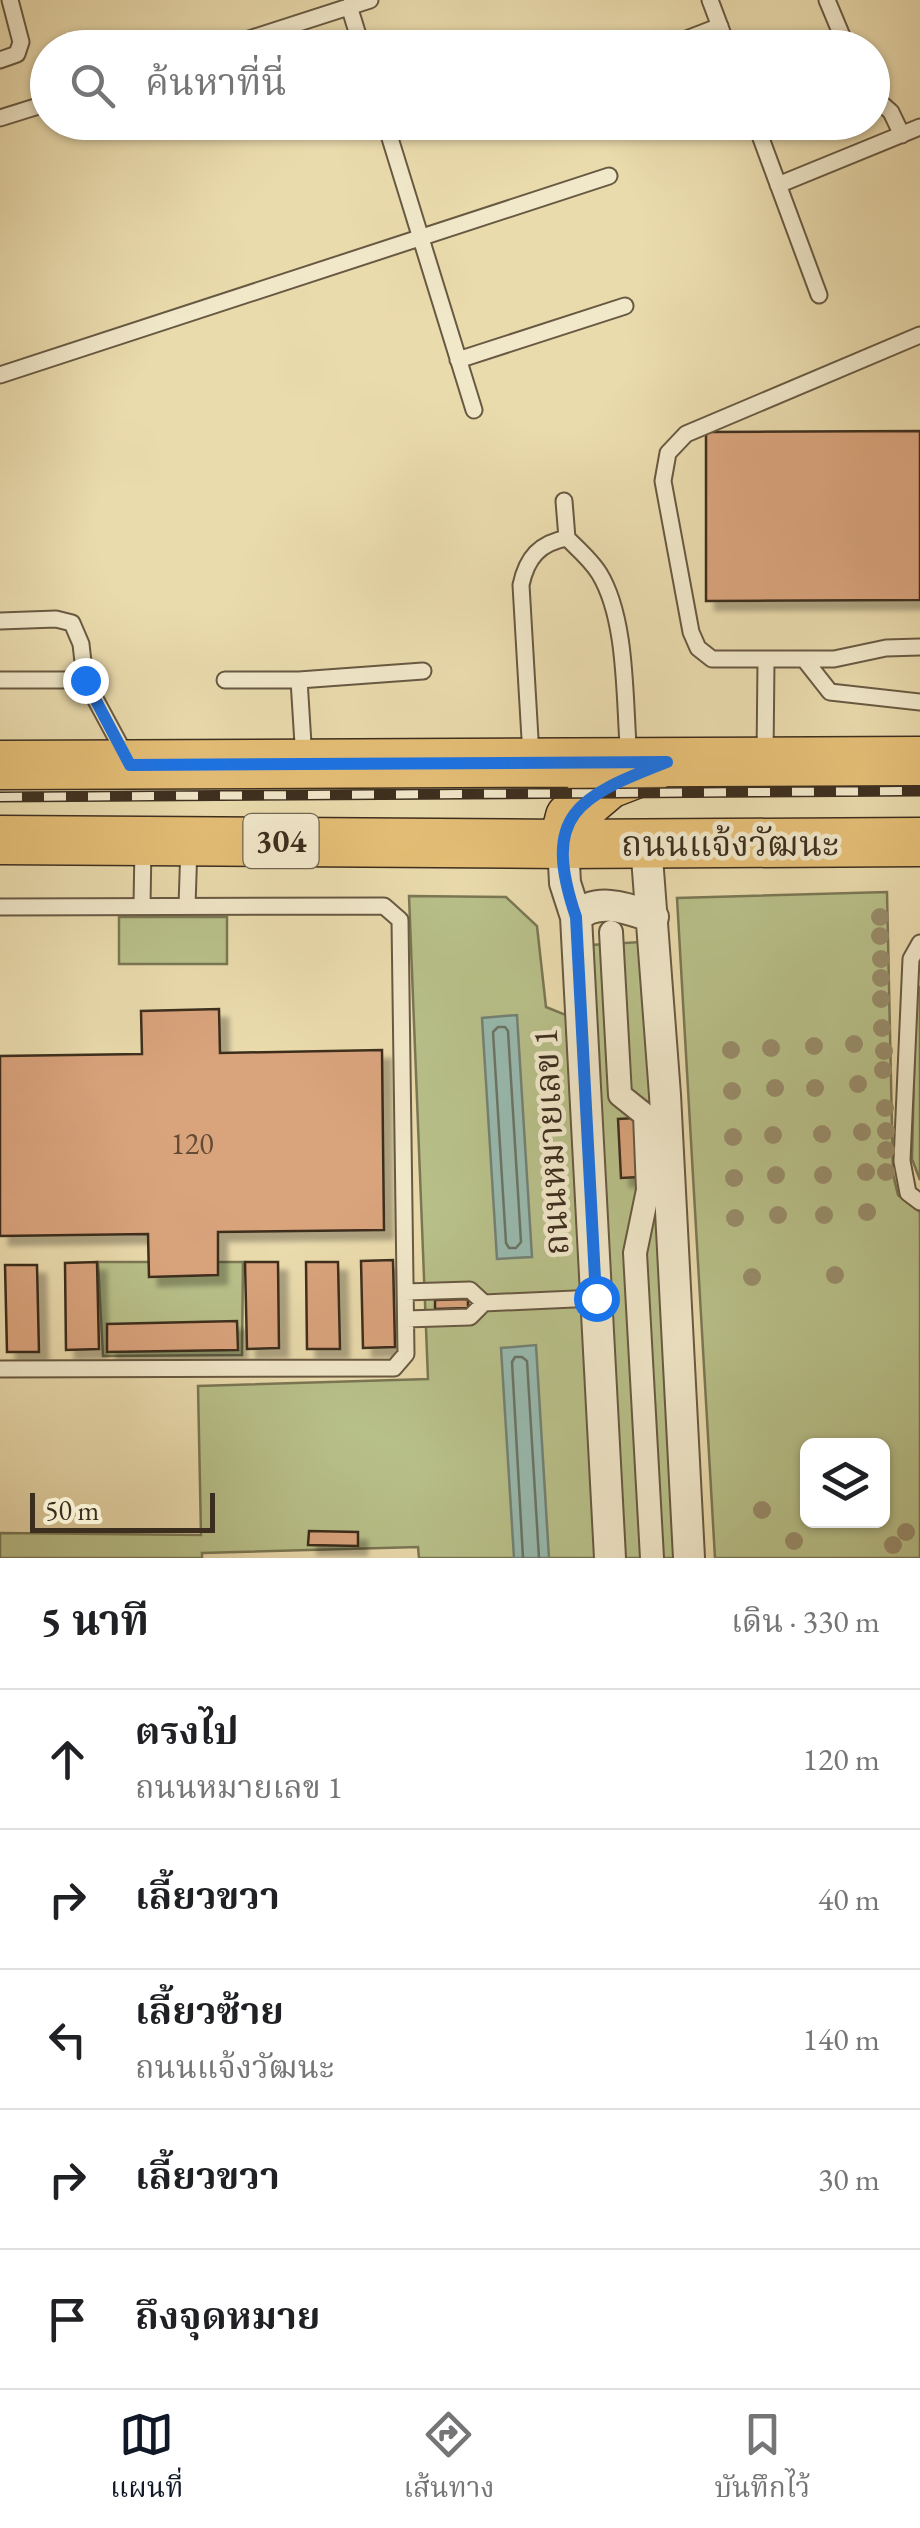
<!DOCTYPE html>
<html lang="th">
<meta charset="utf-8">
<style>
body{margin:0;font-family:"EB Garamond","Noto Serif Thai",serif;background:#f6f6f6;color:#202124}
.controls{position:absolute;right:30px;bottom:30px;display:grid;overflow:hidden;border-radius:15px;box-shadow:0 2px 8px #0004}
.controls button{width:90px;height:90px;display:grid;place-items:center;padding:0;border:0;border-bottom:2px solid #e0e0e0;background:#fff;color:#202124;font:50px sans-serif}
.scale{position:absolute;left:30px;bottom:25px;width:185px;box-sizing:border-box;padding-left:10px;border:5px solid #3c2e1e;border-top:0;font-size:28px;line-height:35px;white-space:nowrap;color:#3c2e1e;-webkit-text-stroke:8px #f1e8ca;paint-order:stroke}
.stop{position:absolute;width:30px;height:30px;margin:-22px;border:8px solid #1a73e8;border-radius:50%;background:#fff}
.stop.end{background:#1a73e8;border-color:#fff;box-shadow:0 2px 10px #0008}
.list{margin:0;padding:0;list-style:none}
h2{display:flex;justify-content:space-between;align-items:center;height:130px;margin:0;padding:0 40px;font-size:42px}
h2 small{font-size:32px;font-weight:400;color:#757577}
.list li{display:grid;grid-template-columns:65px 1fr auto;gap:30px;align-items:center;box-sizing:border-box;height:140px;padding:0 40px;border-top:2px solid #e0e0e0}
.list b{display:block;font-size:38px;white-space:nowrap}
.list p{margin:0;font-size:32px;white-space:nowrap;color:#757577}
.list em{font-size:32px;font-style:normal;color:#757577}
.icon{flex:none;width:55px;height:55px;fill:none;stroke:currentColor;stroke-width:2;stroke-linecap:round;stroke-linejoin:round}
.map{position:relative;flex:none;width:920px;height:1558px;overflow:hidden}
.search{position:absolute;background:#fff;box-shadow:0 2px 8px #0004;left:30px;right:30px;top:30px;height:110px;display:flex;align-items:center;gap:25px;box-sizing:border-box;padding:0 35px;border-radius:55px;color:#757577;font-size:38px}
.sheet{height:830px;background:#fff}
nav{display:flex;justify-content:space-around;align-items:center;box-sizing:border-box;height:140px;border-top:2px solid #e0e0e0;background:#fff;font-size:28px;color:#757577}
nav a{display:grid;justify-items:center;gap:5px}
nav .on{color:#111827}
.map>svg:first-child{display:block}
.green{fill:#b8c089;stroke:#7a7754;stroke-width:2.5;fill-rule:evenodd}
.water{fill:#98baaf;stroke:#738275;stroke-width:2.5}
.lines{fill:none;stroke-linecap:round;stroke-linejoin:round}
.shore{stroke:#6a7466;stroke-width:2.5}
.building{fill:#d9a37c;stroke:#3c2e1e;stroke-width:2.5;filter:url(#shadow)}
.service-casing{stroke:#685942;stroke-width:19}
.pedestrian-casing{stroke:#685942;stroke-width:26}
.minor-casing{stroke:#685942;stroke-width:34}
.primary-casing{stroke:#3c2e1e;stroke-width:51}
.service{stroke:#f1e8ca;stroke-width:15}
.pedestrian{stroke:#f1e8ca;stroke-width:22}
.minor{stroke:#f1e8ca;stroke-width:30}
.primary{stroke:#e5be76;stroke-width:48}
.rail-casing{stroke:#3c2e1e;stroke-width:11}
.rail{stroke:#f1e8ca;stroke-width:8;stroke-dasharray:22;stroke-linecap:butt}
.tree{fill:#988c6a}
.route{stroke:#1a73e8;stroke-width:12}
.labels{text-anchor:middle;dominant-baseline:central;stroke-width:9;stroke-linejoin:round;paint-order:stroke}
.number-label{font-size:30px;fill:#634b36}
.shield{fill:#f1e8ca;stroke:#726652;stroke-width:2.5}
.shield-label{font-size:32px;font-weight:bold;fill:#3c2e1e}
.street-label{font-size:35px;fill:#3c2e1e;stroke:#f1e8ca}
</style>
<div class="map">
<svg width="920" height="1558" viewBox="0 0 920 1558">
<defs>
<filter id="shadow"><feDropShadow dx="9" dy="9" stdDeviation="2.5" flood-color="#0004"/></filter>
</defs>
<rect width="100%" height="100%" fill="#eadbad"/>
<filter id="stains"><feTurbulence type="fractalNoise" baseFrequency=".002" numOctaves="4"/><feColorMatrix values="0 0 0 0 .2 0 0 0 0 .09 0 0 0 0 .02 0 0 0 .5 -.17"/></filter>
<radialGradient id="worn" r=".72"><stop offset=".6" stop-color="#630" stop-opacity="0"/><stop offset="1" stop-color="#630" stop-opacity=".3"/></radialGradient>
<path class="green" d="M887,892L893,1174L898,1195L920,1212V1558H715L677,898ZM808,1446H882V1520H808Z
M409,896L506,897L537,926L546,1007L566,1015L595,1558H419L418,1547L202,1553V1558H0V1533L201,1535L198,1386L428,1379Z
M119,917H227V964H119Z
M641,942L676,1558H625L591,945Z
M916,987H920V1180L912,1159Z
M98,1262H243L242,1355L103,1356Z"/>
<path class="water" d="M517,1015L532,1257L497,1259L482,1018Z
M536,1345L549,1558H514L501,1348Z"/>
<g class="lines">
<path class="shore" d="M498,1027H505L508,1031L521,1242L516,1248H509L506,1243L493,1032Z
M523,1558L512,1362L515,1357H522L527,1361L539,1558"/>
</g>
<path class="building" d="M920,431V600L706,601V432Z
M219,1009L220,1053L382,1050L384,1230L218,1232V1275L149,1277L148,1234L0,1236V1056L142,1054L141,1011Z
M636,1118L639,1177L621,1178L618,1119Z
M393,1260L395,1347L363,1348L361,1261Z
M97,1262L99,1349L66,1350L65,1263Z
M245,1262H278L279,1348L247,1349Z
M306,1262H338L340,1349H307Z
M5,1265H37L39,1352H7Z
M468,1299V1308L435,1309V1300Z
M237,1321L238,1350L107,1352V1324Z
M309,1531L358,1532V1546L308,1545Z"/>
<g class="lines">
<g class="service-casing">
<path id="service" d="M710,0L728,48
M827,0L847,48
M349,6L362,48
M221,48L370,0
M663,48L720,26
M0,60L17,54L21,42L10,0
M872,95L891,112L902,135
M0,118L48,103
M385,122L474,410
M755,122L819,295
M778,185L920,127
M920,335L686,434L668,453L663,481L691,632L698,648L712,659H834L886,648L920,647
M458,360L625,306
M0,375L609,176
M567,538C578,549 591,560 599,573C628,620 624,703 629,758
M0,621L56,619L72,623L81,644L85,680L127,758
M804,659L830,692L920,702
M0,680H85
M225,680H299L304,760
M299,680L423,671
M531,756L521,585C527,557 540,543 567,538L564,501
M765,757L766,661
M142,906L143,845
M187,906L189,845
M0,907L384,906L400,920L406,1354L394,1368L0,1369
M920,943L911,959L902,1161L908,1193L920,1202
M405,1292L470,1290L484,1303
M406,1319L470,1317L484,1303L596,1298"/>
</g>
<g class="pedestrian-casing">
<path id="pedestrian" d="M611,932L620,1095L645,1115L648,1190L635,1253L652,1558"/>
</g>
<g class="minor-casing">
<path id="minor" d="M563,844L565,883L576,917L610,1558
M646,844L665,1095L689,1558
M576,917C597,896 629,909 653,917"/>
</g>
<g class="primary-casing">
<path id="primary" d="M0,765L920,761
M0,840L563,844L920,842
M563,844L570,817L609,784L653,767"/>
</g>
<use href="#service" class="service"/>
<use href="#pedestrian" class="pedestrian"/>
<use href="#minor" class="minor"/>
<use href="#primary" class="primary"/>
<g class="rail-casing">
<path id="rail" d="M0,797L920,791"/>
</g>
<use href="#rail" class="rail"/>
</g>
<g class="tree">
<circle cx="880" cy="917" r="9"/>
<circle cx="880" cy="936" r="9"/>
<circle cx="881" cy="959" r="9"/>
<circle cx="881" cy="978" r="9"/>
<circle cx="881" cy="999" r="9"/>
<circle cx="882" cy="1028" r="9"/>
<circle cx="854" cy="1044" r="9"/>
<circle cx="814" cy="1046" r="9"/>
<circle cx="771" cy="1048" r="9"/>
<circle cx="731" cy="1050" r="9"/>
<circle cx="884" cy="1051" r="9"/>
<circle cx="883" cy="1070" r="9"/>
<circle cx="858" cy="1084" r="9"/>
<circle cx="775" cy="1088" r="9"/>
<circle cx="815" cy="1088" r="9"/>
<circle cx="732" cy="1091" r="9"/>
<circle cx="885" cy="1108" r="9"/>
<circle cx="886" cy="1131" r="9"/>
<circle cx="862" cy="1132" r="9"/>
<circle cx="822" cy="1134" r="9"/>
<circle cx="773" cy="1135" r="9"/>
<circle cx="733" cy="1137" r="9"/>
<circle cx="886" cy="1150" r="9"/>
<circle cx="866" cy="1172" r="9"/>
<circle cx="886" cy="1172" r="9"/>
<circle cx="776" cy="1175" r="9"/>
<circle cx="823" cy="1175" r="9"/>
<circle cx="734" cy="1178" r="9"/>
<circle cx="867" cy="1212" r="9"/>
<circle cx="778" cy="1215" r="9"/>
<circle cx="824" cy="1215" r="9"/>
<circle cx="735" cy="1218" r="9"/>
<circle cx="835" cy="1275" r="9"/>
<circle cx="752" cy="1277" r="9"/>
<circle cx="762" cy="1510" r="9"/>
<circle cx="906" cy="1532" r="9"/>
<circle cx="794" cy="1541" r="9"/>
<circle cx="893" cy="1545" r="9"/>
</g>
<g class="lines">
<path class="route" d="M85,680L130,765L667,762C577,797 541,814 576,917L596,1298"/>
</g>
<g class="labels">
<g class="number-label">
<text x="192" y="1143">120</text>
</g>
<rect class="shield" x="243.5" y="814" width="75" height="54" rx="8"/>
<g class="shield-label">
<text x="281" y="841">304</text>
</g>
<g class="street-label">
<text x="730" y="843">ถนนแจ้งวัฒนะ</text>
<text transform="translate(550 1142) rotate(-93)">ถนนหมายเลข 1</text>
</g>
</g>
<rect width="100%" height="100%" filter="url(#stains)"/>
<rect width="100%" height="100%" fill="url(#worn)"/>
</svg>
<div class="controls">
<button><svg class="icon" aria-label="layers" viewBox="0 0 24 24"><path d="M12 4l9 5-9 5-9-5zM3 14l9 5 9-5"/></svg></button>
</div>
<div class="scale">50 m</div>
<div class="stop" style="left:596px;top:1298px"></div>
<div class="stop end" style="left:85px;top:680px"></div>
<div class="search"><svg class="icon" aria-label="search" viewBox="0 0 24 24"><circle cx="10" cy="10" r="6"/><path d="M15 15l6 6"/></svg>ค้นหาที่นี่</div>
</div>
<section class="sheet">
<h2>5 นาที<small>เดิน · 330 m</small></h2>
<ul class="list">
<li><svg class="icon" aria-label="ahead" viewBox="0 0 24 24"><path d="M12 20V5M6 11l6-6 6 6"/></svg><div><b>ตรงไป</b><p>ถนนหมายเลข 1</p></div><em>120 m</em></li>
<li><svg class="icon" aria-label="right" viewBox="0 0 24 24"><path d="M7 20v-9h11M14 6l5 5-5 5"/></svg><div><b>เลี้ยวขวา</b></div><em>40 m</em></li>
<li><svg class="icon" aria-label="left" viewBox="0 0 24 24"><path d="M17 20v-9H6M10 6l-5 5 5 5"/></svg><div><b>เลี้ยวซ้าย</b><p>ถนนแจ้งวัฒนะ</p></div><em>140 m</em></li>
<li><svg class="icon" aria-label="right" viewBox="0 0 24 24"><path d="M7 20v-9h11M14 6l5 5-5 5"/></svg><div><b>เลี้ยวขวา</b></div><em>30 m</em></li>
<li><svg class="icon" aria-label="arrive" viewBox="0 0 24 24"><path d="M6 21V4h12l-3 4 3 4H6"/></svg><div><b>ถึงจุดหมาย</b></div></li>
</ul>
</section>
<nav>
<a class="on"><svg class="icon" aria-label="map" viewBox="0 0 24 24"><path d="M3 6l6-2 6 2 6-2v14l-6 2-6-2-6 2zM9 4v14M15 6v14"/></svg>แผนที่</a>
<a><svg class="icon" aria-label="directions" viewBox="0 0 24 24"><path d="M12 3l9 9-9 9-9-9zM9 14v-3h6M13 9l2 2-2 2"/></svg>เส้นทาง</a>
<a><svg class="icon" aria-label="saved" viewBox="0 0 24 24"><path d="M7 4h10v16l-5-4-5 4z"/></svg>บันทึกไว้</a>
</nav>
